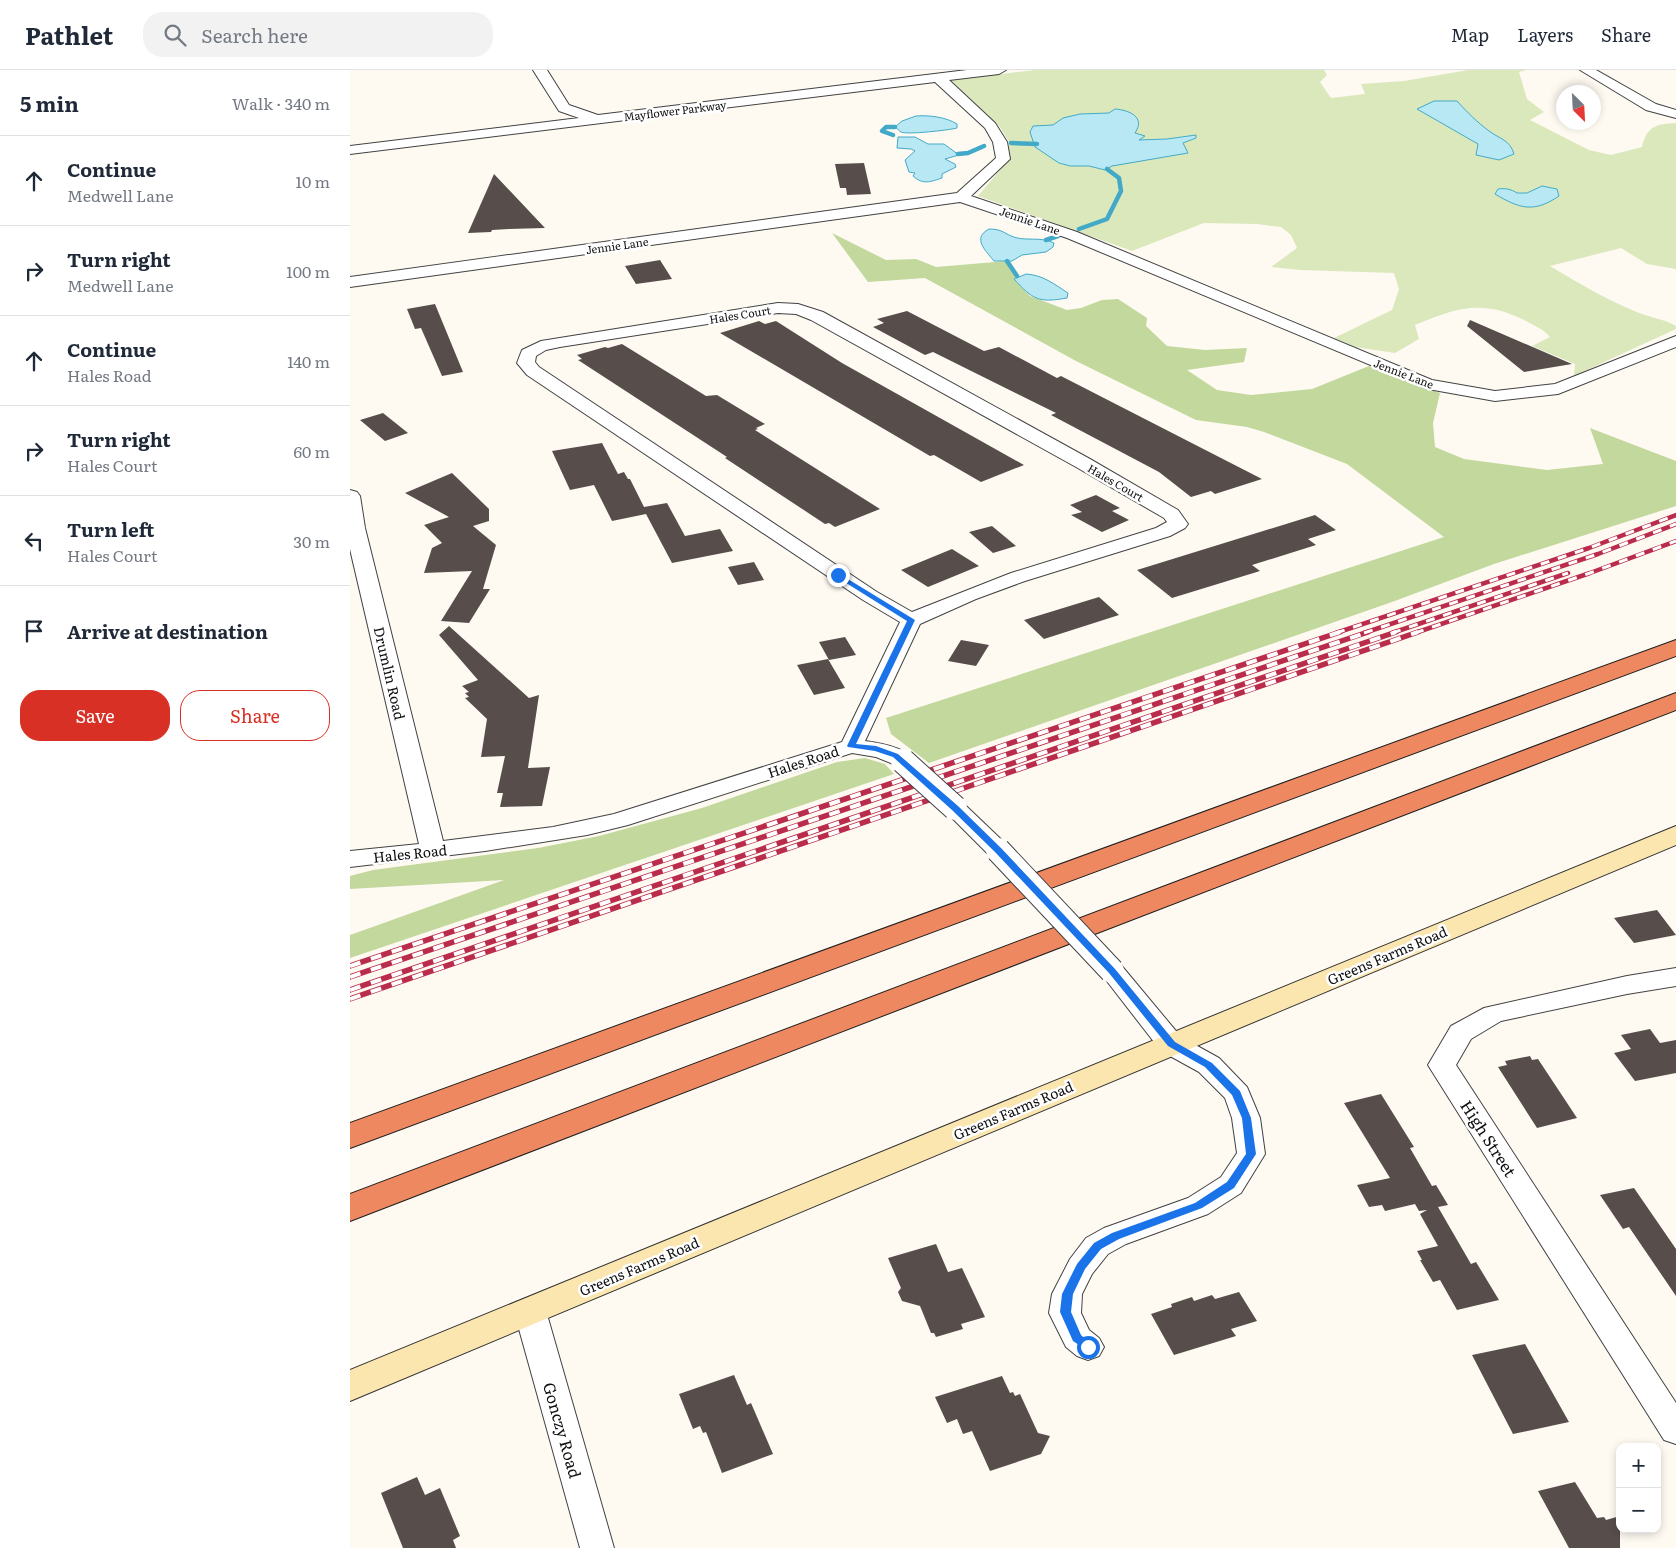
<!DOCTYPE html>
<meta charset="utf-8">
<style>
body{margin:0;font-family:Literata,serif;background:#f2f2f3;color:#1f2937}
.controls{position:absolute;right:15px;bottom:15px;display:grid;overflow:hidden;border-radius:10px;box-shadow:0 2px 8px #0003}
.controls button{width:45px;height:45px;display:grid;place-items:center;padding:0;border:0;border-bottom:1px solid #e0e1e3;background:#fff;color:#1f2937;font:25px sans-serif}
.compass{position:absolute;left:1206px;top:15px;width:45px;height:45px;border-radius:50%;background:#fff;box-shadow:0 2px 8px #0003;rotate:156deg}
.stop{position:absolute;width:15px;height:15px;margin:-11px;border:4px solid #1a73e8;border-radius:50%;background:#fff}
.stop.end{background:#1a73e8;border-color:#fff;box-shadow:0 1px 5px #0008}
.list{margin:0;padding:0;list-style:none}
h2{display:flex;justify-content:space-between;align-items:center;height:65px;margin:0;padding:0 20px;font-size:21px}
h2 small{font-size:16px;font-weight:400;color:#747a83}
.list li{display:grid;grid-template-columns:32px 1fr auto;gap:15px;align-items:center;box-sizing:border-box;height:90px;padding:0 20px;border-top:1px solid #e0e1e3}
.list b{display:block;font-size:19px;white-space:nowrap}
.list p{margin:0;font-size:16px;white-space:nowrap;color:#747a83}
.list em{font-size:16px;font-style:normal;color:#747a83}
.actions{display:flex;gap:10px;padding:15px 20px}
.actions a{flex:1;padding:11px 0;border:1px solid #d93025;border-radius:20px;text-align:center;font-size:18px;color:#d93025}
.actions .main{background:#d93025;color:#fff}
.icon{flex:none;width:28px;height:28px;fill:none;stroke:currentColor;stroke-width:2;stroke-linecap:round;stroke-linejoin:round}
.map{position:relative;flex:none;width:1326px;height:1478px;overflow:hidden}
header{display:flex;align-items:center;gap:30px;box-sizing:border-box;height:70px;padding:0 25px;background:#fff;border-bottom:1px solid #e0e1e3}
header strong{font-size:24px}
nav{display:flex;gap:28px;margin-inline-start:auto;font-size:18px}
.search{width:350px;height:45px;background:#f2f2f3;display:flex;align-items:center;gap:12px;box-sizing:border-box;padding:0 18px;border-radius:20px;color:#747a83;font-size:19px}
main{display:flex}
aside{flex:1;background:#fff}
.map>svg:first-child{display:block}
.green{fill:#dbe8bc}
.forest{fill:#c2d89c}
.water{fill:#b8e8f4;stroke:#42aac8}
.lines{fill:none;stroke-linecap:round;stroke-linejoin:round}
.stream{stroke:#42aac8;stroke-width:4.5}
.building{fill:#574e4c}
.minor-casing{stroke:#424242;stroke-width:2}
.secondary-casing{stroke:#313131;stroke-width:2}
.motorway-casing{stroke:#202020;stroke-width:2}
.minor{fill:#fff;fill-rule:evenodd}
.secondary{fill:#fbe6b0;fill-rule:evenodd}
.motorway{fill:#ee8860;fill-rule:evenodd}
.rail-far1-casing{stroke:#ba2c4c;stroke-width:4.5}
.rail-casing{stroke:#ba2c4c;stroke-width:5.5}
.rail-far1{stroke:#fff;stroke-width:3;stroke-dasharray:9;stroke-linecap:butt}
.rail{stroke:#fff;stroke-width:4;stroke-dasharray:11;stroke-linecap:butt}
.minor-bridge-casing{stroke:#424242;stroke-width:26;stroke-linecap:butt}
.minor-bridge{stroke:#fff;stroke-width:24}
.route{fill:#1a73e8}
.labels{text-anchor:middle;dominant-baseline:central;stroke-width:5;stroke-linejoin:round;paint-order:stroke}
.far-street-label{font-size:11px;fill:#0f0f0f;stroke:#fff}
.street-label{font-size:14px;fill:#0f0f0f;stroke:#fff}
.near-street-label{font-size:16px;fill:#0f0f0f;stroke:#fff}
</style>
<header>
<strong>Pathlet</strong>
<div class="search"><svg class="icon" aria-label="search" viewBox="0 0 24 24"><circle cx="10" cy="10" r="6"/><path d="M15 15l6 6"/></svg>Search here</div>
<nav><a>Map</a><a>Layers</a><a>Share</a></nav>
</header>
<main>
<aside>
<h2>5 min<small>Walk · 340 m</small></h2>
<ul class="list">
<li><svg class="icon" aria-label="ahead" viewBox="0 0 24 24"><path d="M12 20V5M6 11l6-6 6 6"/></svg><div><b>Continue</b><p>Medwell Lane</p></div><em>10 m</em></li>
<li><svg class="icon" aria-label="right" viewBox="0 0 24 24"><path d="M7 20v-9h11M14 6l5 5-5 5"/></svg><div><b>Turn right</b><p>Medwell Lane</p></div><em>100 m</em></li>
<li><svg class="icon" aria-label="ahead" viewBox="0 0 24 24"><path d="M12 20V5M6 11l6-6 6 6"/></svg><div><b>Continue</b><p>Hales Road</p></div><em>140 m</em></li>
<li><svg class="icon" aria-label="right" viewBox="0 0 24 24"><path d="M7 20v-9h11M14 6l5 5-5 5"/></svg><div><b>Turn right</b><p>Hales Court</p></div><em>60 m</em></li>
<li><svg class="icon" aria-label="left" viewBox="0 0 24 24"><path d="M17 20v-9H6M10 6l-5 5 5 5"/></svg><div><b>Turn left</b><p>Hales Court</p></div><em>30 m</em></li>
<li><svg class="icon" aria-label="arrive" viewBox="0 0 24 24"><path d="M6 21V4h12l-3 4 3 4H6"/></svg><div><b>Arrive at destination</b></div></li>
</ul>
<div class="actions"><a class="main">Save</a><a>Share</a></div>
</aside>
<div class="map">
<svg width="1326" height="1478" viewBox="0 0 1326 1478">
<rect width="100%" height="100%" fill="#fefaf2"/>
<path class="green" d="M685,0H974L977,5L970,12L981,28L1015,24L1011,14L1054,11L1118,0H1176L1169,2L1177,29L1194,42L1180,50L1239,80L1261,85L1292,77C1297,56 1306,54 1326,53V199L1297,194L1271,178L1200,196C1227,212 1253,228 1282,240C1296,247 1312,248 1326,256V259L1224,306L1225,294L1182,276L1200,267C1194,259 1183,255 1174,250C1131,229 1107,238 1065,255L1069,269L1045,283L1005,277L984,268L1042,240L1049,219L1044,203L950,200L921,197L947,178L941,165L931,157L907,154L854,153L782,181L628,126L660,88L658,70L650,57L601,10Z"/>
<path class="forest" d="M482,163L536,190L566,189L586,197L657,191L667,206L664,209L680,226L717,240L731,238L752,230L768,229L797,248L796,256L817,276L855,280L897,278L894,292L837,300L867,320L901,325L962,319L1019,296L1090,323L1083,353L1085,377L1114,389L1197,400L1253,394L1240,358L1326,391V436L1144,494L1042,532L579,693L541,664L536,648L1094,467L997,394L914,362L897,357L846,350L726,291L575,208L518,212Z
M515,688L535,694L544,704L0,888V865L154,810L0,819V806L23,800L188,778L249,766L352,738L487,692Z"/>
<path class="water" d="M1084,31H1107C1117,42 1128,53 1139,61C1150,69 1160,70 1164,84L1149,90L1126,85L1128,74L1067,39Z
M765,39C779,40 796,47 785,63L795,66L789,70L817,69L846,65V68L833,73L838,83L762,96L755,100L739,96H720L709,93L685,77L680,62L683,56L703,55L713,48L730,44L759,43Z
M566,46C579,45 596,47 607,54V58C600,60 557,65 551,62C549,61 547,58 545,57L552,51Z
M548,67H565L578,74H594L609,85L595,89L605,94L606,97L592,104V108C580,112 573,115 563,106L565,103L559,102L555,90L565,81L561,79L547,78Z
M1192,116L1207,119L1209,126C1184,143 1170,139 1145,124L1148,119C1155,118 1161,119 1167,123H1177Z
M639,159C650,159 653,162 661,166C674,172 691,166 704,173L703,177L696,182L672,185L662,191H644C635,180 622,168 639,159Z
M676,204C693,205 704,214 718,223L717,228C689,233 683,230 664,209Z"/>
<g class="lines">
<path class="stream" d="M543,65L532,61L536,57H545
M661,73L687,74
M608,84L618,83L634,76
M729,159L757,149L771,121L769,108L757,99
M696,170L708,166
M657,191L667,206"/>
</g>
<path class="building" d="M514,93L521,124L497,125L496,118H490L485,94Z
M144,104L195,158L159,159L142,160L141,162L118,163Z
M310,190L322,209L286,214L275,196Z
M85,234L113,302L92,306L71,258L65,259L57,239Z
M557,241L634,281L649,277L707,308L711,306L912,409L865,424L861,421L841,427L809,402L701,345L706,343L583,282L575,285L523,257L534,253L527,249Z
M1120,250L1222,294L1174,302L1117,256Z
M409,251L415,254L426,251L492,293L674,395L631,412L584,385L580,386L370,263Z
M272,274L356,326L367,325L415,354L406,358L408,359L405,360L530,439L485,457L479,453L475,454L375,388L377,387L228,290L232,289L227,285L255,277L258,278Z
M33,343L58,363L35,371L10,350Z
M252,373L268,404L274,402L278,409H280L294,437L317,433L335,466L370,459L383,481L322,493L296,444L262,451L244,415L220,420L202,381Z
M102,403L139,439V451L123,456L146,475L133,519H140L119,553L91,551L122,501L74,503L82,478L92,473L74,455L99,447L55,423Z
M746,425L770,438L762,441L779,450L752,462L721,445L732,442L720,435Z
M965,445L986,460L958,469L966,475L902,495L910,501L822,528L787,500Z
M642,456L666,476L643,483L619,462Z
M602,479L629,496L578,517L551,500Z
M404,492L414,510L388,515L378,497Z
M749,527L769,545L694,569L674,550Z
M99,556L179,628L189,625L178,698L200,697L192,736L150,737L153,723H147L155,686L131,687L137,649L115,628L119,627L115,623L119,622L112,616L128,610L89,565Z
M495,567L506,585L479,590L469,572Z
M611,570L639,575L626,596L598,591Z
M478,589L495,618L464,625L447,595Z
M1307,840L1326,865L1284,873L1264,848Z
M1300,959L1310,973L1326,970V1003L1285,1011L1264,983L1281,979L1271,965Z
M1180,986L1182,990L1188,989L1227,1048L1187,1058L1148,997L1157,995L1155,991Z
M1031,1024L1064,1077L1060,1078L1082,1116L1086,1115L1098,1135L1088,1137L1121,1194L1126,1192L1149,1230L1107,1240L1090,1210L1083,1212L1070,1190H1072L1067,1181L1088,1176L1070,1144L1077,1140L1069,1141L1065,1134L1035,1141L1032,1135L1019,1137L1007,1115L1040,1108L994,1033Z
M1284,1118L1326,1179V1226L1279,1157L1273,1159L1250,1125Z
M586,1174L598,1202L612,1198L635,1247L611,1254L613,1259L586,1267L584,1263H581L570,1236L552,1231L548,1222L551,1218L538,1188Z
M889,1222L907,1251L881,1259L886,1266L824,1285L801,1244L822,1237L821,1234L842,1227L844,1231L862,1225L865,1229Z
M1175,1274L1219,1352L1163,1364L1122,1285Z
M384,1305L397,1335L401,1333L423,1384L372,1403L356,1362L353,1363L350,1356L343,1359L329,1324Z
M652,1306L660,1323L663,1322L665,1326L670,1324L688,1363L700,1366L691,1384L640,1401L622,1361L613,1364L607,1349L597,1353L585,1327Z
M67,1407L75,1425L90,1418L110,1466L103,1470L106,1478H53L31,1423Z
M1225,1412L1247,1448L1254,1447L1256,1450L1270,1446V1478H1219L1188,1421Z"/>
<g class="lines">
<g class="minor-casing">
<path id="minor" d="M183,0H197L219,35L248,45L617,0H656L649,4L599,10L645,53L657,72L660,89L621,126L727,162L1082,310L1145,321L1205,314L1326,266V277L1208,324L1145,331L1078,319L717,168L610,132L0,217V207L607,123L646,88L643,72L635,58L585,12L0,84V76L229,48L209,41Z
M1230,0H1246L1306,34L1326,40V48L1296,40Z
M428,233L448,234L473,242L740,389L828,440L838,454L835,458L820,466L675,511L626,529L570,554L515,671C531,673 555,677 565,691L561,696L553,698L526,687L502,683L278,755L237,765L135,781L0,797V781L69,774L0,479V420L7,422L10,426L15,458L93,771L203,757L264,744L492,672L550,552L513,530L177,305L167,293L172,280L191,271ZM428,243L446,244L461,250L726,397L814,448L817,452L806,458L661,503L562,542L527,522L189,297L185,292L186,286L196,280L210,277Z
M605,731L613,733L657,775L660,780L657,785L648,788L639,785L597,743L593,738L597,733Z
M762,892L771,895L831,967L869,988L897,1017L910,1048L915,1084L891,1123L858,1144L776,1174L758,1184L742,1204L732,1224L731,1243L739,1260L749,1268L754,1277L749,1286L738,1290L727,1286L716,1277L699,1243L702,1224L720,1189L736,1168L754,1158L838,1128L871,1107L887,1083L882,1048L875,1028L849,1002L811,981L749,901L753,895Z
M1326,898V916L1277,924L1151,951L1121,969L1106,995L1326,1333V1374L1314,1370L1078,995L1101,956L1134,938L1277,906Z
M180,1229L191,1232L196,1241L264,1478H230L164,1241L169,1232Z"/>
</g>
<g class="secondary-casing">
<path id="secondary" d="M1326,756V775L0,1331V1300Z"/>
</g>
<g class="motorway-casing">
<path id="motorway" d="M1326,570V586L0,1078V1053Z
M1326,623V640L0,1151V1124Z"/>
</g>
<use href="#minor" class="minor"/>
<use href="#secondary" class="secondary"/>
<use href="#motorway" class="motorway"/>
<g class="rail-far1-casing">
<path id="rail-far1" d="M986,563L1239,478L1326,445
M1014,563L1248,484L1326,454
M1042,563L1218,503
M1065,563L1240,503L1326,471"/>
</g>
<g class="rail-casing">
<path id="rail" d="M0,896L990,562
M0,907L1018,562
M0,920L1046,562
M0,929L1068,562"/>
</g>
<use href="#rail-far1" class="rail-far1"/>
<use href="#rail" class="rail"/>
<g class="minor-bridge-casing">
<path id="minor-bridge" d="M553,691L605,738
M648,780L762,901"/>
</g>
<use href="#minor-bridge" class="minor-bridge"/>
</g>
<path class="route" d="M488,503L565,550L506,674L526,676L548,684L608,736L651,778L765,899L825,972L862,993L890,1021L901,1048L906,1084L884,1118L852,1138L769,1169L751,1179L735,1199L723,1224L721,1242L731,1265L744,1277L738,1281L723,1271L710,1242L712,1224L727,1194L744,1173L762,1163L845,1133L877,1112L896,1084L892,1048L882,1025L855,997L818,976L759,903L645,782L602,740L543,687L525,681L498,677L497,676L557,551L485,506V503Z"/>
<g class="labels">
<g class="far-street-label">
<text transform="translate(325 40) rotate(-7)">Mayflower Parkway</text>
<text transform="translate(680 150) rotate(19)">Jennie Lane</text>
<text transform="translate(267 175) rotate(-8)">Jennie Lane</text>
<text transform="translate(390 244) rotate(-9)">Hales Court</text>
<text transform="translate(1054 303) rotate(21)">Jennie Lane</text>
<text transform="translate(766 412) rotate(30)">Hales Court</text>
</g>
<g class="street-label">
<text transform="translate(40 603) rotate(77)">Drumlin Road</text>
<text transform="translate(453 691) rotate(-18)">Hales Road</text>
<text transform="translate(60 783) rotate(-6)">Hales Road</text>
<text transform="translate(1037 885) rotate(-23)">Greens Farms Road</text>
<text transform="translate(663 1040) rotate(-23)">Greens Farms Road</text>
<text transform="translate(289 1196) rotate(-23)">Greens Farms Road</text>
</g>
<g class="near-street-label">
<text transform="translate(1139 1068) rotate(57)">High Street</text>
<text transform="translate(213 1360) rotate(74)">Gonczy Road</text>
</g>
</g>
</svg>
<div class="controls">
<button>+</button>
<button>−</button>
</div>
<svg class="compass" viewBox="-18 -18 36 36"><path d="M0-13l5 13h-10z" fill="#e53935"/><path d="M0 13l5-13h-10z" fill="#747a83"/></svg>
<div class="stop" style="left:738px;top:1277px"></div>
<div class="stop end" style="left:488px;top:505px"></div>
</div>
</main>
